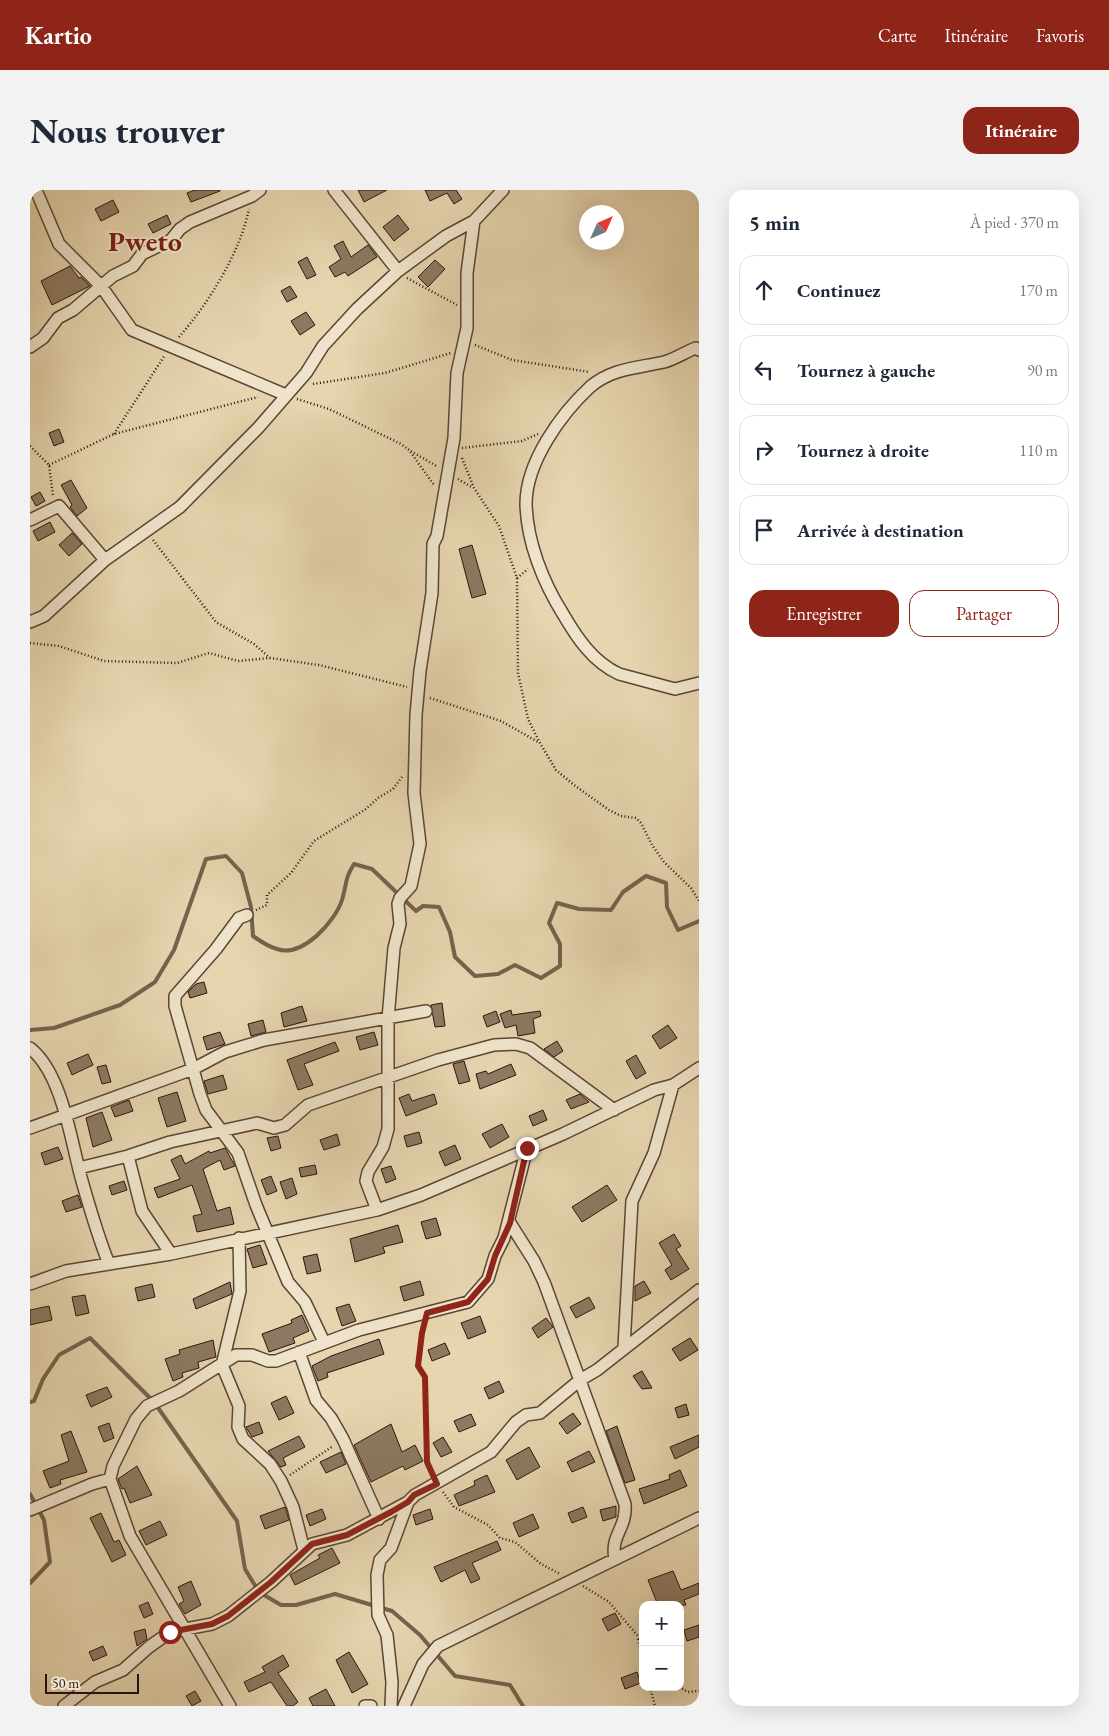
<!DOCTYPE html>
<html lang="fr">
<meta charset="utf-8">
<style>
body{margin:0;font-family:"EB Garamond",serif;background:#f2f2f3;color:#1f2937}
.controls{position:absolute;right:15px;bottom:15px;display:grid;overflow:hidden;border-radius:10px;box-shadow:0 5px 20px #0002}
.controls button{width:45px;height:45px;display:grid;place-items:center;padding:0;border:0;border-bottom:1px solid #e0e1e3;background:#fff;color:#1f2937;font:25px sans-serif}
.compass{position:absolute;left:549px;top:15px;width:45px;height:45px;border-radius:50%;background:#fff;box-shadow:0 5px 20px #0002;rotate:45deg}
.scale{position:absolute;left:15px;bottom:12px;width:94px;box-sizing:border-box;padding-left:5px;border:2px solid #2b160d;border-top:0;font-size:14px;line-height:18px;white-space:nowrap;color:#2b160d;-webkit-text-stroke:4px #efe4cb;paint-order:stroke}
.stop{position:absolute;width:15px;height:15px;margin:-11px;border:4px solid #8f2418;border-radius:50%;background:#fff}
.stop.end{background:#8f2418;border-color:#fff;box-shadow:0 1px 5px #0008}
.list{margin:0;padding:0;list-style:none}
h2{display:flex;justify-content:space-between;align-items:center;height:65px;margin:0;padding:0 20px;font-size:21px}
h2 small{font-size:16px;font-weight:400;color:#747a83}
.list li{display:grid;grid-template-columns:32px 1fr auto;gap:15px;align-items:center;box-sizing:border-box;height:70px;margin:0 10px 10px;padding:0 10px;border:1px solid #e0e1e3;border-radius:15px}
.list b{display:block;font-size:19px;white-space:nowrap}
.list em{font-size:16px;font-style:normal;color:#747a83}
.actions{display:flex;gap:10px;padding:15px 20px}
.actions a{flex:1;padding:11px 0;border:1px solid #8f2418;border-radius:15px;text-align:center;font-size:18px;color:#8f2418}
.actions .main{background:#8f2418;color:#fff}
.icon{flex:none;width:28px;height:28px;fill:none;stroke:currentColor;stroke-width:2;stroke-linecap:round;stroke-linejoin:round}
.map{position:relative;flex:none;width:669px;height:1516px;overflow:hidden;border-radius:15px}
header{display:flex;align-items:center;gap:30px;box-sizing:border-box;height:70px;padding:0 25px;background:#8f2418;color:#fff}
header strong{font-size:24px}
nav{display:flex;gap:28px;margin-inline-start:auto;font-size:18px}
.intro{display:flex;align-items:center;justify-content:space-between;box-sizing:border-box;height:120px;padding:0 30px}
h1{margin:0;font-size:35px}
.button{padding:12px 22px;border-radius:15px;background:#8f2418;color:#fff;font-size:18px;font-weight:700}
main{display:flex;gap:30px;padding:0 30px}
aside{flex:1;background:#fff;border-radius:15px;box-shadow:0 5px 20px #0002}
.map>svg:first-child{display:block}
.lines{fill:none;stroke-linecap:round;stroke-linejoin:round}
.stream{stroke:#75624d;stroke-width:4}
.building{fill:#8c7961;stroke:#2b160d}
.street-casing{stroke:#5a4636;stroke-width:14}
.path{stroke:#2b160d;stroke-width:2.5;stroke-dasharray:1 2.5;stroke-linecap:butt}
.street{stroke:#efe4cb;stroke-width:11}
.route{stroke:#8f2418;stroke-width:6}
.labels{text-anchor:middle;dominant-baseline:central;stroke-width:4;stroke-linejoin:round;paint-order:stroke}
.town-label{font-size:28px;font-weight:bold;fill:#7a1f14;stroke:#efe4cb}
</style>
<header>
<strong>Kartio</strong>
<nav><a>Carte</a><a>Itinéraire</a><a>Favoris</a></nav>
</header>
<div class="intro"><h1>Nous trouver</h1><a class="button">Itinéraire</a></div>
<main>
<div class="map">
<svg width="669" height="1516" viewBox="0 0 669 1516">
<rect width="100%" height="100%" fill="#e6d5af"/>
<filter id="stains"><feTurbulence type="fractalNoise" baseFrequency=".004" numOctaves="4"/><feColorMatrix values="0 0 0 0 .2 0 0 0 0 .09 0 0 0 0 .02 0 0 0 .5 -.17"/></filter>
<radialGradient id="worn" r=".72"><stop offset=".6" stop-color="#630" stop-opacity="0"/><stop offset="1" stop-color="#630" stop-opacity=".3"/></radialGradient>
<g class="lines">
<path class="stream" d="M0,840L24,838L90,815L125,792L144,760L176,669L196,666L212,683L221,717L223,746C230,751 239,757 247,759C272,768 305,732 312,710C317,694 314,690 324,674L342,679L386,721L393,716L409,717L420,742L425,767L445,786L468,784L485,775L511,788L530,776V754L519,733L527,713L549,719L581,720L593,702L616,686L636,693L637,717L648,740L669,731
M0,1212L4,1211L13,1189L29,1165L60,1148L124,1212L207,1331L215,1379L229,1402L251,1415H266L305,1404L362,1421L390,1445L425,1486L480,1495L493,1516
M0,1304L14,1330L20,1372L0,1393"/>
</g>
<path class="building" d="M165,0H190V1L161,12L157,3Z
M328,0H357L334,12Z
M395,0H426L432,9L424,14L417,3L400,11Z
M83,10L89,22L71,31L65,19Z
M137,25L141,34L123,43L118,34Z
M368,25L379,39L364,51L353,37Z
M313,51L321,67L338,55L347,67L318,86L315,82L305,87L299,77L311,69L304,56Z
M277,67L286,85L277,89L268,72Z
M405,70L415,79L398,97L388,87Z
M40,76L49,88L51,87L60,96L22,115L11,91Z
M260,96L267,107L257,112L251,101Z
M276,122L285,135L270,145L261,131Z
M29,239L34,252L24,256L19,243Z
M41,290L57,318L47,326L40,317L42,315L31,295Z
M10,302L15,311L6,316L1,307Z
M20,332L25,342L8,351L3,341Z
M42,343L52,354L39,366L29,355Z
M442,355L456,404L442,408L429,359Z
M174,792L177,803L160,808L158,802L166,794Z
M412,813L415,836L405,837L401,815Z
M272,816L277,831L254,837L251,823Z
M481,820L482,825L510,821L511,826L503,829L505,843L488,846L486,835L475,838L470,824Z
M466,821L470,832L457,837L453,826Z
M233,830L236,842L221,846L218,834Z
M638,835L647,848L630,859L622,846Z
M190,842L195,854L177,860L173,847Z
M344,842L348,855L330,860L326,847Z
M527,851L533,861L524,867L514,859Z
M305,852L309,861L274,874L283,895L268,900L257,870Z
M58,864L63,875L42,885L37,873Z
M606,865L616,883L606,889L596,871Z
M434,871L440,891L429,894L423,874Z
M481,874L486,885L450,899L446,884L456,881L458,884Z
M76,875L81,892L72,894L67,877Z
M193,885L197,899L178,904L174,891Z
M147,902L156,931L137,937L128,908Z
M379,904L382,911L404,904L407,914L376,926L369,908Z
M550,904L559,912L541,919L536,910Z
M99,910L103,921L85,927L81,917Z
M513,920L517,930L503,936L499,926Z
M72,922L82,950L63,957L56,928Z
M472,934L479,947L460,958L452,944Z
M389,942L392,953L377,957L374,946Z
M307,944L310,955L294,960L290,950Z
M248,946L251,958L241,961L237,948Z
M425,955L431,969L415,976L409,962Z
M28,957L33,969L15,975L11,963Z
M195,958L205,976L194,980L190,970L173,979L187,1021L200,1017L204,1034L167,1042L163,1026L172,1024L162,995L128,1008L124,998L150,989L141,970L151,965L155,974L179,961L180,963Z
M285,975L287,984L271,987L269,978Z
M361,976L366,989L356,993L351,979Z
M241,986L247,1001L237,1005L231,990Z
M262,988L267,1004L256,1009L250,992Z
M94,991L97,1000L82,1005L79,996Z
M577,995L587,1010L552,1032L542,1017Z
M48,1005L52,1017L36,1022L32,1011Z
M406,1028L411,1045L396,1049L391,1032Z
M368,1035L373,1052L353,1057L355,1063L325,1072L320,1049Z
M644,1044L651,1056L646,1059L659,1079L641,1090L635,1080L642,1075L629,1053Z
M230,1055L237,1074L223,1078L217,1059Z
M287,1064L291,1081L277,1084L273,1067Z
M390,1091L394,1105L374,1111L370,1097Z
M614,1091L621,1103L605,1111V1096Z
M200,1092L202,1104L166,1119L163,1109Z
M122,1094L125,1107L108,1111L105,1098Z
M55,1105L59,1123L46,1126L42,1107Z
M559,1107L565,1118L546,1128L540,1117Z
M319,1114L326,1131L312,1136L306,1118Z
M19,1116L22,1130L0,1135V1120Z
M272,1125L279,1141L263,1148L265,1153L239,1162L232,1144L262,1133L261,1130Z
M450,1126L456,1142L438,1149L431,1133Z
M516,1128L523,1137L508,1148L502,1138Z
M660,1148L668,1160L650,1171L642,1159Z
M349,1149L354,1164L297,1183L298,1187L288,1191L282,1176L301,1166Z
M183,1150L186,1167L168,1172L169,1178L152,1183L153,1187L143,1191L135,1169L150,1164L149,1160Z
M415,1153L420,1164L402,1171L398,1160Z
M612,1181L622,1198L612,1199L603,1186Z
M469,1191L474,1202L459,1209L454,1198Z
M77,1197L82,1207L61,1217L56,1205Z
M256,1206L264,1223L249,1230L241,1213Z
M656,1214L659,1225L648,1228L645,1218Z
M543,1223L551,1234L537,1244L529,1233Z
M441,1224L446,1235L429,1242L424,1231Z
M229,1232L233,1243L222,1247L216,1237Z
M79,1233L84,1248L74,1252L68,1237Z
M361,1234L372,1262L385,1255L393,1271L375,1280L373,1276L341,1292L324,1255Z
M587,1236L605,1290L595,1293L576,1241Z
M41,1241L57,1282L30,1290L31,1294L20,1298L13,1281L39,1271L31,1245Z
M669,1245V1257L645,1269L640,1257Z
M269,1246L275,1257L253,1268L256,1275L251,1277L238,1261Z
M413,1247L422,1262L411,1267L403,1253Z
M499,1257L510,1277L487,1290L476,1270Z
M559,1261L565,1272L542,1282L537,1272Z
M311,1262L316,1274L296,1283L290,1272Z
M107,1276L122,1305L100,1313L94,1298L92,1299L88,1289Z
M650,1280L657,1296L614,1314L609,1299L640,1289L639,1285Z
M457,1285L465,1302L429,1316L424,1305L445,1295L444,1291Z
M586,1316V1327L573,1331L570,1320Z
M255,1317L259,1330L235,1339L230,1326Z
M553,1317L557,1327L542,1333L538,1323Z
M292,1319L296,1329L280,1336L276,1325Z
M400,1319L403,1329L386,1335L383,1325Z
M71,1323L84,1352L89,1350L96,1365L82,1372L60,1328Z
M503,1324L509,1338L489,1347L483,1333Z
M130,1331L137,1345L116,1355L109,1341Z
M467,1351L471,1360L442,1373L450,1389L441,1393L435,1380L411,1392L404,1377Z
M302,1358L310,1373L265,1395L260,1385L290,1368L288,1365Z
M643,1381L651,1400L669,1393V1404L654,1410L656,1415H628L618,1390Z
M161,1391L171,1415L155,1424L149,1414L154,1411L148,1397Z
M118,1412L123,1424L114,1428L109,1416Z
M585,1423L591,1434L578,1441L572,1429Z
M669,1435V1447L657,1451L654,1440Z
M115,1439L117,1449L107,1456L104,1442Z
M73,1456L77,1465L63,1471L59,1462Z
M319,1462L338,1494L322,1503L306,1470Z
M253,1465L259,1476L248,1483L268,1512L263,1516H257L241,1492L219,1502L214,1492L235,1482L232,1477Z
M607,1482L611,1493L595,1499L591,1488Z
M296,1499L305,1516H283L279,1508Z
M165,1501L171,1511L162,1516L156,1506Z"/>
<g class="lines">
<g class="street-casing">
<path id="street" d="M6,0L29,54L71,96L102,140L256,205
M304,0L368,81
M0,157L13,148L28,128L43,120L83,86L103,76L112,64L141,50L150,39L160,32L222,6L230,0
M669,160L666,158C655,162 645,169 634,172C608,178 582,178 560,197C531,224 496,272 496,314C497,352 513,392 533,424C547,448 563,472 589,484L645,499L669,493
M0,330L29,316L75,370
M0,432L14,426L75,370L150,317L229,237L276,183L293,156L327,119L368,81L416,46L444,31L473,0
M217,725L209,728L186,759L145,806V816L170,904L176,920L208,963L226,1015L258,1092L275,1112L294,1152
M0,858C33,884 41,953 52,991C60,1019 68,1047 79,1074
M0,938L163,879L195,862L234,850L396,821
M98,966L112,1021L141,1064
M49,978L98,966L140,952L227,933L244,938L255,935L278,915L408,870L464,855L486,854L500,858L584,920
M347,1020L336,991L338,982L353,957L358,939V829L364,758L370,734L368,714L370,708L381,696L390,654L384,603L386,525L390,481L402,403L403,354L407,346L424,248L427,183L437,138V83L444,31
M480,1033L504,1071L514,1092L595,1314C597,1339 580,1345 585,1369
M209,1048L210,1101L192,1175L209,1216L208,1237L213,1249L240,1274L251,1291L263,1317L274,1360
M0,1094L36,1081L141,1064L347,1020L391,1005L533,944L624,900L643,895L669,878
M594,1157L602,1011L624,963L643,895
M269,1162L286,1210L301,1228L313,1249L349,1329
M0,1320L62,1294L80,1289
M34,1516L65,1492L93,1480L119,1457L140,1442L182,1434L198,1426L241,1392L282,1354L317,1345L378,1312
M200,1516L100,1346L80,1289L83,1276L106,1229L117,1216L149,1201L206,1165H222L238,1171H246L329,1140L438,1112L458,1089L465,1066L474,1048L497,958
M335,1516H341
M361,1516L362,1492L357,1445L348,1425L347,1385L350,1370L361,1358L378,1312L385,1305L461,1262L486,1232L496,1225L510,1223L550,1190L567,1180L669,1100
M374,1516L393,1474L408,1456L669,1328"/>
</g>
<path class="path" d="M377,88L427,115
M149,147C178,114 210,63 219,19
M445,155L482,170L560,182
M283,194L355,183L421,163
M267,209L299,219L371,254L379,260L404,295
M84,244L135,165
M0,256L19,275L23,306
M432,258L492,251L508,244
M381,261L408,277
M432,268L444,298L469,336L487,388L488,483L498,529L510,553L526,580L544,595L579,620L591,626L606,628L611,633L622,655L634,672L661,698L669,711
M19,275L84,244L228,207
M428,289L443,298
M123,350L186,432L224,454L240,468
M487,388L498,379
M0,453L29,456L74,471L147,473L179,463L208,471L240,468L289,475L377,497
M400,508L471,531L510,553
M226,720L237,715V705L261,683L284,651L336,619L348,608L363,599L372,587
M394,1134L388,1177L395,1187L397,1272L402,1282
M260,1285L303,1256
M413,1302L424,1317L458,1335L470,1348L485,1352L511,1374L530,1384
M553,1396L579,1412L613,1452
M608,1449L613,1469
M620,1497L625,1516
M649,1497L658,1502L669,1501"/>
<use href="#street" class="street"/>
</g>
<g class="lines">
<path class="route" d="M140,1442L182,1434L198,1426L241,1392L282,1354L317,1345L361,1322L378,1312L384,1305L407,1294L397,1272L395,1187L388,1176L392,1143L397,1123L438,1112L458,1089L465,1066L480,1033L497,958"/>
</g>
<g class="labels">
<g class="town-label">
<text x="115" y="51">Pweto</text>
</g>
</g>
<rect width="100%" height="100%" filter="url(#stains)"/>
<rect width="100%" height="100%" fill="url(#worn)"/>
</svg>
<div class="controls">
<button>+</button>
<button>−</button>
</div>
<svg class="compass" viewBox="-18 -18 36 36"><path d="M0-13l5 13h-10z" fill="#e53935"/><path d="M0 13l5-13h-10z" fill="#747a83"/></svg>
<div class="scale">50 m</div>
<div class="stop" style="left:140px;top:1442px"></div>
<div class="stop end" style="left:497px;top:958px"></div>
</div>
<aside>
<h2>5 min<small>À pied · 370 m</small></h2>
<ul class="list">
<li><svg class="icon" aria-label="ahead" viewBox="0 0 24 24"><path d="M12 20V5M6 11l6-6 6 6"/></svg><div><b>Continuez</b></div><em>170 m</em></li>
<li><svg class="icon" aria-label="left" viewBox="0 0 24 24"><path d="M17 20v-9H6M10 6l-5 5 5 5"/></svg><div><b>Tournez à gauche</b></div><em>90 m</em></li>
<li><svg class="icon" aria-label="right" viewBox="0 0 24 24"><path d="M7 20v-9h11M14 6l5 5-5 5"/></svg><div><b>Tournez à droite</b></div><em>110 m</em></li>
<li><svg class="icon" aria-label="arrive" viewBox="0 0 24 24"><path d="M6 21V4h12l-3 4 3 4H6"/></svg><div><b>Arrivée à destination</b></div></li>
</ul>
<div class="actions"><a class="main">Enregistrer</a><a>Partager</a></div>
</aside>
</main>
